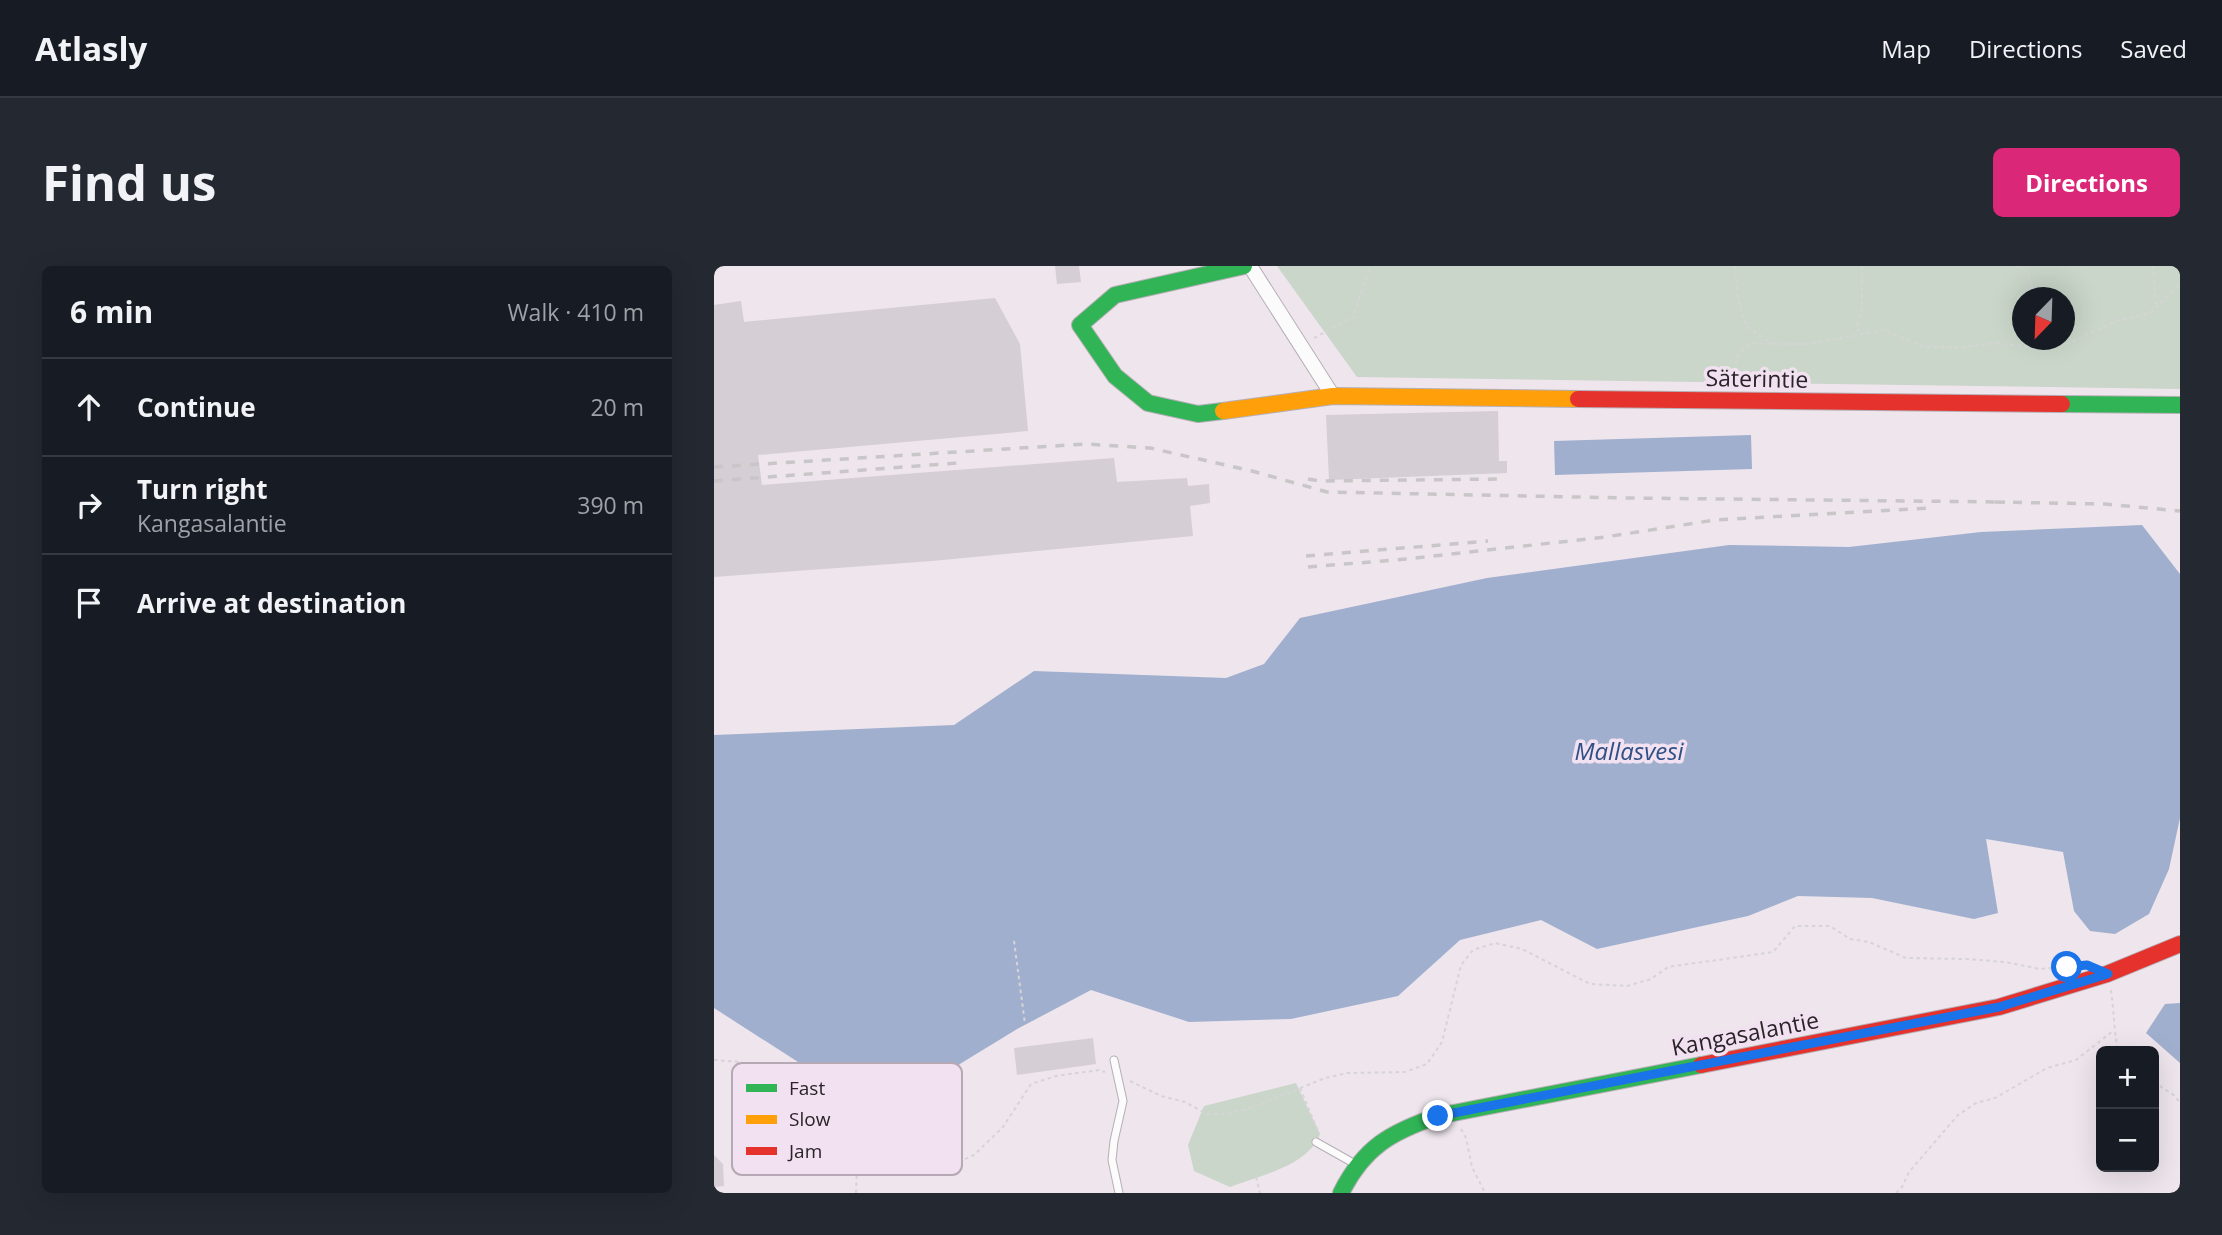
<!DOCTYPE html>
<meta charset="utf-8">
<style>
body{margin:0;font-family:"Open Sans",sans-serif;background:#242831;color:#f1f3f6}
.controls{position:absolute;right:21px;bottom:21px;display:grid;overflow:hidden;border-radius:10px;box-shadow:0 7px 28px #0002}
.controls button{width:63px;height:63px;display:grid;place-items:center;padding:0;border:0;border-bottom:2px solid #363941;background:#171b24;color:#f1f3f6;font:35px sans-serif}
.compass{position:absolute;left:1298px;top:21px;width:63px;height:63px;border-radius:50%;background:#171b24;box-shadow:0 7px 28px #0002;rotate:203deg}
.stop{position:absolute;width:21px;height:21px;margin:-16px;border:5px solid #1a73e8;border-radius:50%;background:#fff}
.stop.end{background:#1a73e8;border-color:#fff;box-shadow:0 2px 7px #0008}
.list{margin:0;padding:0;list-style:none}
h2{display:flex;justify-content:space-between;align-items:center;height:91px;margin:0;padding:0 28px;font-size:30px}
h2 small{font-size:23px;font-weight:400;color:#9ea1a6}
.list li{display:grid;grid-template-columns:46px 1fr auto;gap:21px;align-items:center;box-sizing:border-box;height:98px;padding:0 28px;border-top:2px solid #363941}
.list b{display:block;font-size:26px;white-space:nowrap}
.list p{margin:0;font-size:23px;white-space:nowrap;color:#9ea1a6}
.list em{font-size:23px;font-style:normal;color:#9ea1a6}
.icon{flex:none;width:38px;height:38px;fill:none;stroke:currentColor;stroke-width:2;stroke-linecap:round;stroke-linejoin:round}
.map{position:relative;flex:none;width:1466px;height:927px;overflow:hidden;border-radius:10px}
header{display:flex;align-items:center;gap:42px;box-sizing:border-box;height:98px;padding:0 35px;background:#171b24;border-bottom:2px solid #363941}
header strong{font-size:33px}
nav{display:flex;gap:38px;margin-inline-start:auto;font-size:24px}
.intro{display:flex;align-items:center;justify-content:space-between;box-sizing:border-box;height:168px;padding:0 42px}
h1{margin:0;font-size:49px}
.button{padding:18px 32px;border-radius:10px;background:#db2777;color:#fff;font-size:24px;font-weight:700}
main{display:flex;gap:42px;padding:0 42px}
aside{flex:1;background:#171b24;border-radius:10px;box-shadow:0 7px 28px #0002}
.map>svg:first-child{display:block}
.green{fill:#cad6ca;fill-rule:evenodd}
.water{fill:#a1afce}
.building{fill:#d5ced4}
.lines{fill:none;stroke-linecap:round;stroke-linejoin:round}
.lane-casing{stroke:#b5afb5;stroke-width:9}
.street-casing{stroke:#b5afb5;stroke-width:16}
.fast-casing{stroke:#b5afb5;stroke-width:18}
.slow-casing{stroke:#b5afb5;stroke-width:18}
.jam-casing{stroke:#b5afb5;stroke-width:18}
.path{stroke:#d6d4d6;stroke-width:2;stroke-dasharray:3.5 3.5;stroke-linecap:butt}
.lane{stroke:#fcfbfc;stroke-width:7}
.street{stroke:#fcfbfc;stroke-width:14}
.fast{stroke:#30b455;stroke-width:16}
.slow{stroke:#ff9f0a;stroke-width:16}
.jam{stroke:#e5322d;stroke-width:16}
.rail{stroke:#c9c6c8;stroke-width:3.5;stroke-dasharray:9 9;stroke-linecap:butt}
.route{stroke:#1a73e8;stroke-width:9}
.labels{text-anchor:middle;dominant-baseline:central;stroke-width:7;stroke-linejoin:round;paint-order:stroke}
.street-label{font-size:23px;fill:#2a2429;stroke:#f2e1f0}
.water-label{font-size:24px;font-style:italic;fill:#304f85;stroke:#f2e1f0}
.key{fill:#f2e1f0;stroke:#b6a8b4;stroke-width:2}
.key-label{font-size:19px;fill:#2a2429}
</style>
<header>
<strong>Atlasly</strong>
<nav><a>Map</a><a>Directions</a><a>Saved</a></nav>
</header>
<div class="intro"><h1>Find us</h1><a class="button">Directions</a></div>
<main>
<aside>
<h2>6 min<small>Walk · 410 m</small></h2>
<ul class="list">
<li><svg class="icon" aria-label="ahead" viewBox="0 0 24 24"><path d="M12 20V5M6 11l6-6 6 6"/></svg><div><b>Continue</b></div><em>20 m</em></li>
<li><svg class="icon" aria-label="right" viewBox="0 0 24 24"><path d="M7 20v-9h11M14 6l5 5-5 5"/></svg><div><b>Turn right</b><p>Kangasalantie</p></div><em>390 m</em></li>
<li><svg class="icon" aria-label="arrive" viewBox="0 0 24 24"><path d="M6 21V4h12l-3 4 3 4H6"/></svg><div><b>Arrive at destination</b></div></li>
</ul>
</aside>
<div class="map">
<svg width="1466" height="927" viewBox="0 0 1466 927">
<rect width="100%" height="100%" fill="#eee5ed"/>
<path class="green" d="M563,0H1466V123L643,111ZM1308,32H1350V74H1308Z
M582,817L606,868C593,901 546,909 516,921L480,905L474,879L490,840Z"/>
<path class="water" d="M1037,169L1038,203L841,209L840,175Z
M1428,259L1466,308V552L1455,603L1435,648L1401,668L1376,665L1360,645L1349,586L1272,573L1284,647L1260,653L1158,632L1084,630L1034,650L883,683L827,654L746,674L684,730L577,753L475,756L377,724L305,762L236,804L141,819L98,805L0,742V469L240,459L320,405L512,412L550,398L586,352L773,312L1015,279L1135,281L1267,266Z
M1466,737V797L1432,767L1451,738Z"/>
<path class="building" d="M341,0H365L367,16L343,18Z
M281,32L306,78L314,165L44,189L48,219L400,192L403,216L473,212L474,220L495,218L496,237L476,240L479,270L218,295L0,311V39L27,35L30,56Z
M784,145L785,195H793V207L615,214L612,149Z
M379,772L382,798L303,809L300,782Z
M0,889L9,898L10,920L0,921Z"/>
<g class="lines">
<g class="lane-casing">
<path id="lane" d="M400,794L409,835L400,875L398,894L405,927
M602,876L641,898"/>
</g>
<g class="street-casing">
<path id="street" d="M536,0L619,130"/>
</g>
<g class="fast-casing">
<path id="fast" d="M1348,138L1466,139
M509,145L484,148L434,137L401,110L366,59L401,29L530,0
M627,927C650,881 677,866 724,850L987,799"/>
</g>
<g class="slow-casing">
<path id="slow" d="M509,145L619,130L864,133"/>
</g>
<g class="jam-casing">
<path id="jam" d="M864,133L1348,138
M987,799L1285,741L1393,708L1466,678"/>
</g>
<path class="path" d="M1021,0L1024,33L1033,61L1059,78H1095L1170,64L1210,81H1249L1282,77L1322,82L1351,79L1402,55L1436,47L1466,19
M1303,0L1314,5L1320,32
M1439,0L1442,41
M1144,66V56L1148,45V0
M600,72L639,51L656,0
M1322,81V74
M1017,118L1024,88L1038,77L1058,78
M300,675L311,758
M1397,724C1400,745 1400,765 1404,785
M0,794L27,796L66,821L90,846L111,859L126,881L143,898L174,903L208,897L236,900L260,889L289,861L317,818L342,810L385,804L391,806
M416,815L447,830L471,836L493,848H513L540,841L611,812L633,807L691,806L713,798L728,776L747,699L759,684L781,677L808,683L876,718L913,720L937,713L954,701L1059,686L1081,660H1116L1136,673L1155,676L1192,692L1251,693L1291,696L1326,703L1364,700
M1440,816L1461,830L1466,837
M586,822L604,865
M747,863L752,872L758,901L771,927
M542,911L546,927
M142,927L143,899
M1182,927L1188,921L1195,906L1244,849L1262,837L1281,832L1333,802L1362,794L1399,765
M1464,927L1466,924"/>
<use href="#lane" class="lane"/>
<use href="#street" class="street"/>
<use href="#fast" class="fast"/>
<use href="#slow" class="slow"/>
<use href="#jam" class="jam"/>
<path class="rail" d="M0,201L372,178L436,182L538,205L613,226L914,232L1291,236
M594,213L606,215L786,213
M0,215L244,197
M1281,236L1391,238L1466,245
M592,290L774,275
M594,301L693,293L891,271L1001,254L1215,242"/>
</g>
<g class="lines">
<path class="route" d="M724,850L1285,741L1394,708L1373,699L1353,701"/>
</g>
<g class="labels">
<g class="street-label">
<text transform="translate(1043 112) rotate(1)">Säterintie</text>
<text transform="translate(1031 767) rotate(-11)">Kangasalantie</text>
</g>
<g class="water-label">
<text x="915" y="484">Mallasvesi</text>
</g>
</g>
<rect x="18" y="797" width="230" height="112" rx="10" class="key"/>
<rect x="32" y="818" width="31" height="8" fill="#30b455"/>
<rect x="32" y="849" width="31" height="9" fill="#ff9f0a"/>
<rect x="32" y="881" width="31" height="8" fill="#e5322d"/>
<g class="key-label">
<text x="75" y="829">Fast</text>
<text x="75" y="860">Slow</text>
<text x="75" y="892">Jam</text>
</g>
</svg>
<div class="controls">
<button>+</button>
<button>−</button>
</div>
<svg class="compass" viewBox="-18 -18 36 36"><path d="M0-13l5 13h-10z" fill="#e53935"/><path d="M0 13l5-13h-10z" fill="#9ea1a6"/></svg>
<div class="stop" style="left:1353px;top:701px"></div>
<div class="stop end" style="left:724px;top:850px"></div>
</div>
</main>
